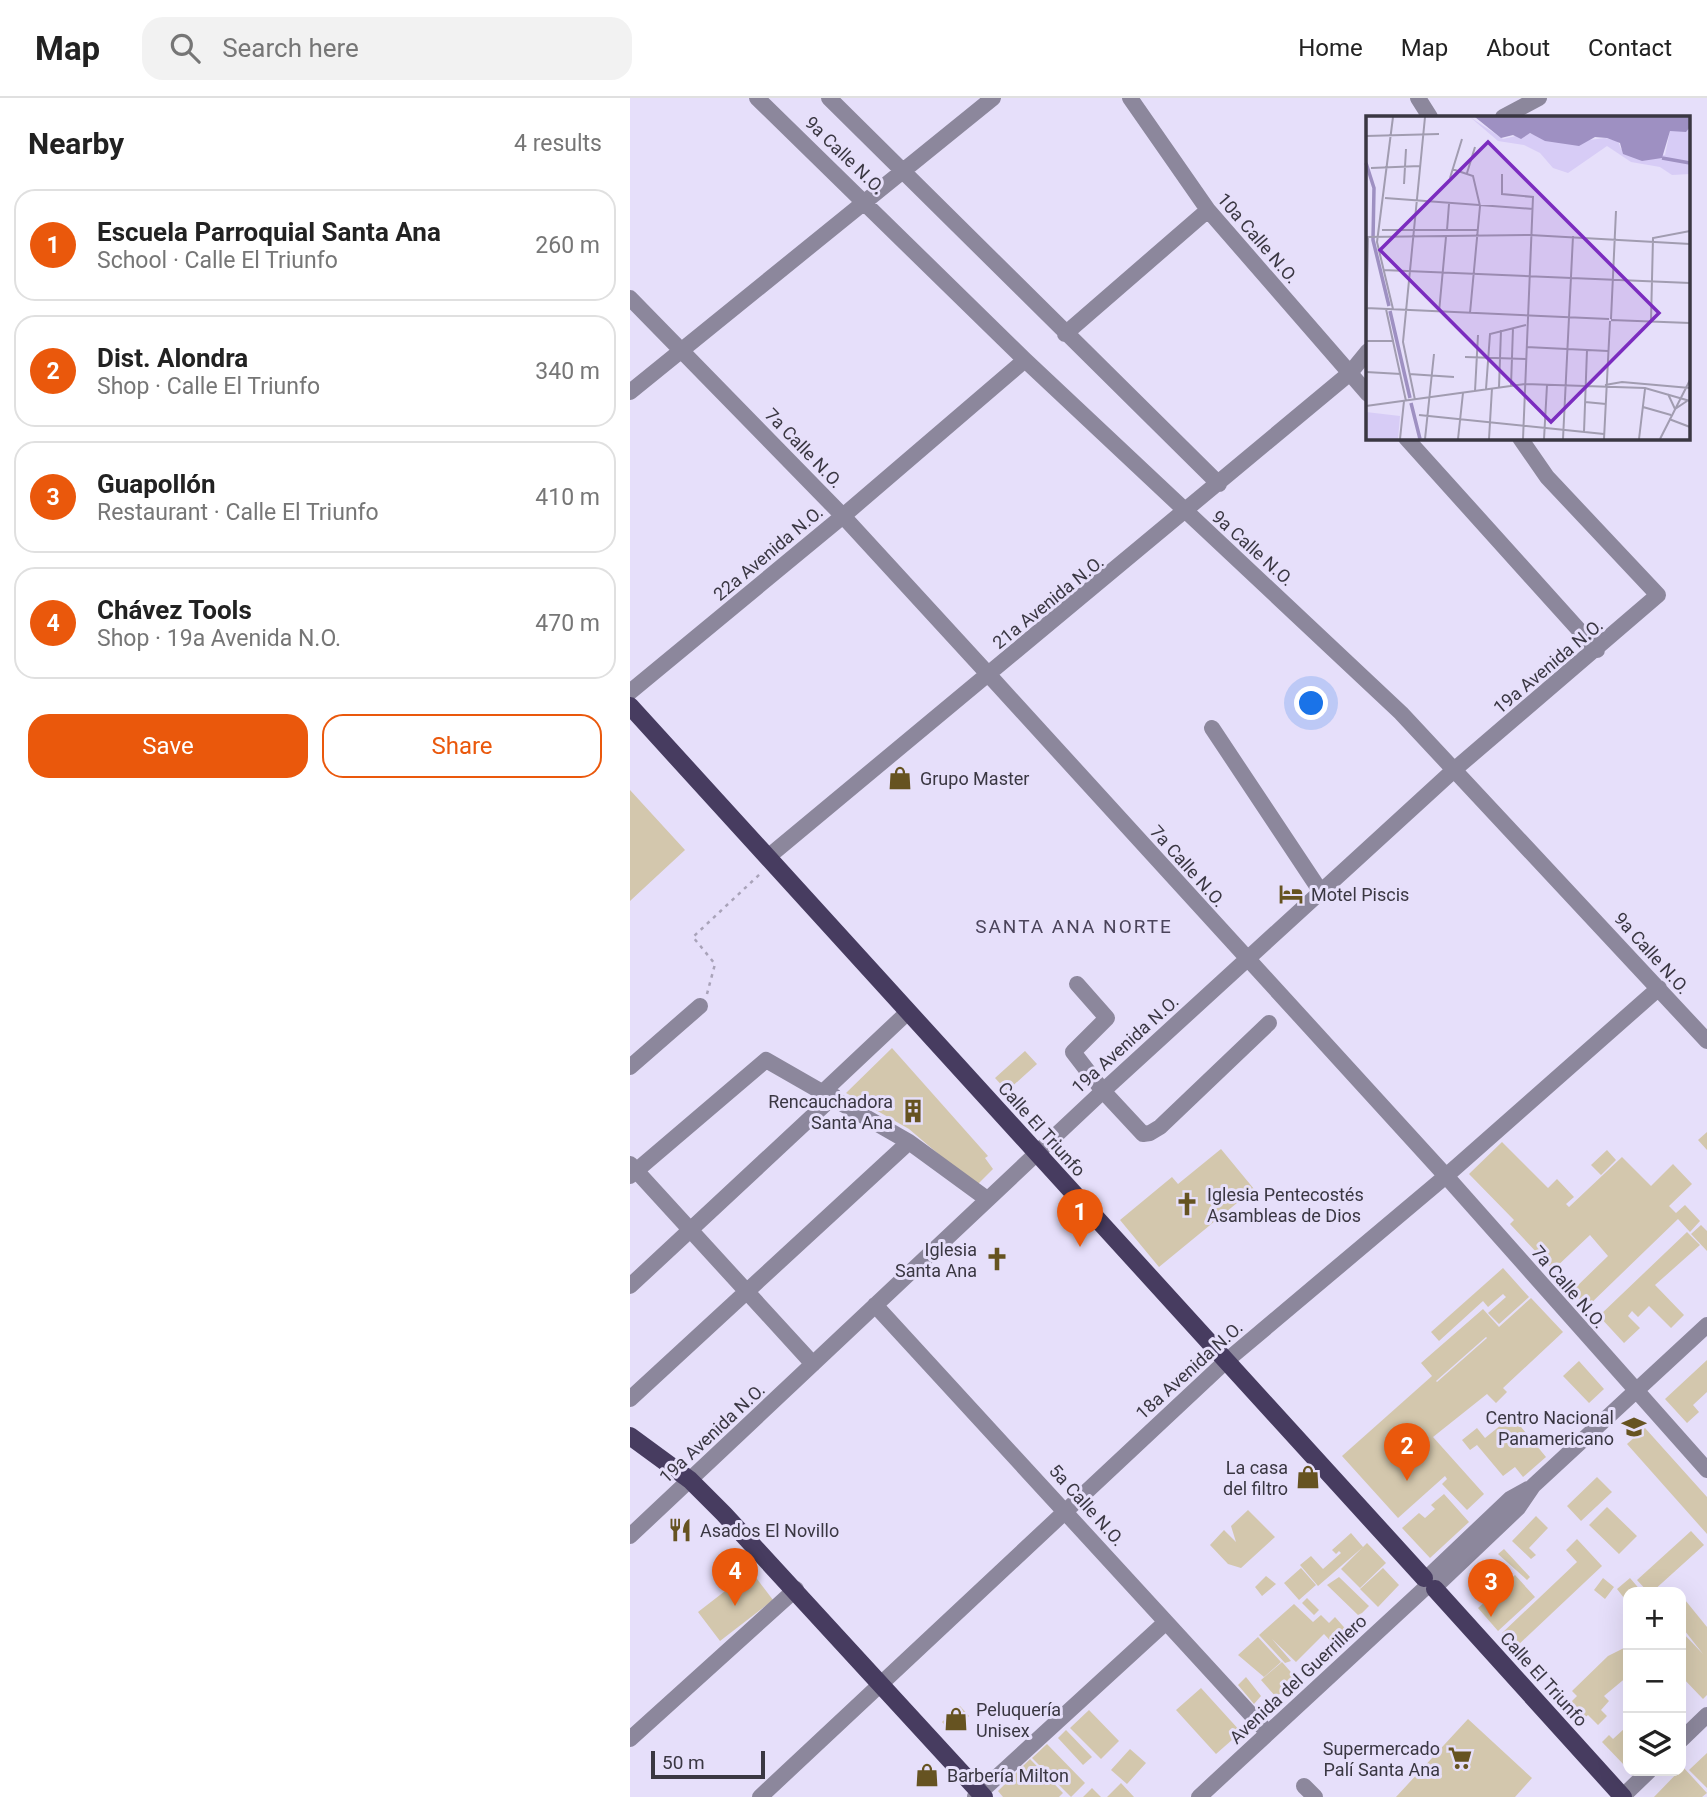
<!DOCTYPE html>
<meta charset="utf-8">
<style>
body{margin:0;font-family:Roboto,sans-serif;background:#f2f2f2;color:#222}
.controls{position:absolute;right:21px;bottom:21px;display:grid;overflow:hidden;border-radius:14px;box-shadow:0 7px 28px #0002}
.controls button{width:63px;height:63px;display:grid;place-items:center;padding:0;border:0;border-bottom:2px solid #e0e0e0;background:#fff;color:#222;font:35px sans-serif}
.scale{position:absolute;left:21px;bottom:18px;width:114px;box-sizing:border-box;padding-left:7px;border:4px solid #3a3742;border-top:0;font-size:19px;line-height:24px;white-space:nowrap;color:#3a3742;-webkit-text-stroke:5px #e6dffa;paint-order:stroke}
.you{position:absolute;left:682px;top:606px;width:24px;height:24px;margin:-18px;border:5px solid #fff;border-radius:50%;background:#1a73e8;box-shadow:0 0 0 10px #1a73e833}
.badge{display:grid;place-items:center;width:46px;height:46px;border-radius:50%;background:#ea580c;color:#fff;font-size:23px;font-weight:700}
.pin{position:absolute;translate:-50% -58px;filter:drop-shadow(0 2px 4px #0008)}
.pin::after{content:'';position:absolute;top:37px;width:24px;height:21px;background:inherit;clip-path:polygon(0 0,100% 0,50% 100%)}
.list{margin:0;padding:0;list-style:none}
h2{display:flex;justify-content:space-between;align-items:center;height:91px;margin:0;padding:0 28px;font-size:30px}
h2 small{font-size:23px;font-weight:400;color:#767676}
.list li{display:grid;grid-template-columns:46px 1fr auto;gap:21px;align-items:center;box-sizing:border-box;height:112px;margin:0 14px 14px;padding:0 14px;border:2px solid #e0e0e0;border-radius:21px}
.list b{display:block;font-size:26px;white-space:nowrap}
.list p{margin:0;font-size:23px;white-space:nowrap;color:#767676}
.list em{font-size:23px;font-style:normal;color:#767676}
.actions{display:flex;gap:14px;padding:21px 28px}
.actions a{flex:1;padding:16px 0;border:2px solid #ea580c;border-radius:21px;text-align:center;font-size:24px;color:#ea580c}
.actions .main{background:#ea580c;color:#fff}
.icon{flex:none;width:38px;height:38px;fill:none;stroke:currentColor;stroke-width:2;stroke-linecap:round;stroke-linejoin:round}
.map{position:relative;flex:none;width:1077px;height:1699px;overflow:hidden}
header{display:flex;align-items:center;gap:42px;box-sizing:border-box;height:98px;padding:0 35px;background:#fff;border-bottom:2px solid #e0e0e0}
header strong{font-size:33px}
nav{display:flex;gap:38px;margin-inline-start:auto;font-size:24px}
.search{width:490px;height:63px;background:#f2f2f2;display:flex;align-items:center;gap:18px;box-sizing:border-box;padding:0 24px;border-radius:21px;color:#767676;font-size:26px}
main{display:flex}
aside{flex:1;background:#fff}
.map>svg:first-child{display:block}
.building{fill:#d3c7ad;fill-rule:evenodd}
.lines{fill:none;stroke-linecap:round;stroke-linejoin:round}
.path{stroke:#a9a3b9;stroke-width:2.5;stroke-dasharray:3.5 5;stroke-linecap:butt}
.minor{stroke:#8c879c;stroke-width:16}
.major{stroke:#473c60;stroke-width:18}
.labels{text-anchor:middle;dominant-baseline:central;stroke-width:6;stroke-linejoin:round;paint-order:stroke}
.street-label{font-size:18px;fill:#3a3742;stroke:#e6dffa}
.poi-label{font-size:18px;fill:#3a3742;stroke:#e6dffa;text-anchor:start}
.neighbourhood-label{font-size:19px;letter-spacing:2px;fill:#4b445b;stroke:#e6dffa}
.inset-river{fill:none;stroke:#9e90c2;stroke-width:3.5}
.inset-road{fill:none;stroke:#a19cb0;stroke-width:2}
.view{fill:#7b2cbf;fill-opacity:0.15;stroke:#7b2cbf;stroke-width:3.5}
.inset-edge{fill:none;stroke:#3a3742;stroke-width:3.5}
</style>
<header>
<strong>Map</strong>
<div class="search"><svg class="icon" aria-label="search" viewBox="0 0 24 24"><circle cx="10" cy="10" r="6"/><path d="M15 15l6 6"/></svg>Search here</div>
<nav><a>Home</a><a>Map</a><a>About</a><a>Contact</a></nav>
</header>
<main>
<aside>
<h2>Nearby<small>4 results</small></h2>
<ul class="list">
<li><span class="badge">1</span><div><b>Escuela Parroquial Santa Ana</b><p>School · Calle El Triunfo</p></div><em>260 m</em></li>
<li><span class="badge">2</span><div><b>Dist. Alondra</b><p>Shop · Calle El Triunfo</p></div><em>340 m</em></li>
<li><span class="badge">3</span><div><b>Guapollón</b><p>Restaurant · Calle El Triunfo</p></div><em>410 m</em></li>
<li><span class="badge">4</span><div><b>Chávez Tools</b><p>Shop · 19a Avenida N.O.</p></div><em>470 m</em></li>
</ul>
<div class="actions"><a class="main">Save</a><a>Share</a></div>
</aside>
<div class="map">
<svg width="1077" height="1699" viewBox="0 0 1077 1699">
<rect width="100%" height="100%" fill="#e6dffa"/>
<path class="building" d="M0,692L55,752L0,803Z
M262,950L358,1058L355,1060L363,1071L346,1088L279,1031L216,995Z
M395,953L407,966L377,993L365,980Z
M1077,1034V1052L1068,1042Z
M872,1044L918,1090L927,1081L944,1099L936,1106L939,1109L992,1059L1021,1088L1043,1066L1062,1086L1039,1108L1046,1115L1055,1107L1070,1123L1060,1134L1048,1121L957,1209L942,1193L978,1158L960,1137L923,1172L880,1126L884,1122L839,1076Z
M591,1051L624,1091L529,1169L490,1122L542,1079L548,1086Z
M977,1052L986,1062L971,1077L961,1067Z
M1071,1127L1077,1133V1153L1061,1136Z
M1057,1134L1070,1147L1025,1187L1054,1217L1041,1230L1019,1208L1008,1219L1002,1213L998,1218L1010,1230L994,1245L969,1218Z
M873,1170L899,1199L869,1226L858,1215L876,1199L873,1196L858,1209L853,1203L809,1243L801,1234Z
M901,1200L933,1234L873,1290L877,1294L866,1305L857,1296L803,1339L854,1396L837,1412L812,1386L817,1381L815,1378L768,1420L712,1358L802,1278L791,1265L853,1211L869,1229ZM856,1239L857,1240L807,1284L806,1283Z
M1077,1262V1294L1063,1307L1069,1314L1057,1325L1035,1301Z
M949,1263L974,1291L959,1305L933,1278Z
M882,1318L916,1359L893,1379L885,1369L873,1378L847,1347L840,1352L832,1342L847,1330L855,1340Z
M1015,1330L1077,1399V1436L997,1346Z
M967,1379L982,1394L951,1423L937,1408Z
M814,1396L839,1424L800,1460L772,1430L789,1415L795,1420L805,1411L801,1407Z
M977,1409L1007,1438L989,1456L959,1427Z
M618,1412L645,1439L611,1470L598,1466L580,1447L594,1432L606,1444L601,1428Z
M906,1418L918,1430L899,1450L906,1457L901,1461L882,1443Z
M1061,1433L1074,1447L1022,1494H1018L1007,1482Z
M721,1435L733,1449L688,1488L670,1467L681,1458L693,1471L711,1455L709,1453L706,1456L702,1452Z
M947,1441L972,1468L886,1549L872,1535L947,1464L936,1452Z
M737,1445L756,1465L730,1490L711,1471Z
M874,1451L900,1479L897,1482L868,1456Z
M671,1470L686,1487L669,1502L654,1485Z
M753,1470L769,1487L748,1509L730,1491Z
M121,1473L143,1502L90,1543L68,1514Z
M885,1477L905,1499L868,1533L848,1510Z
M636,1478L646,1486L632,1498L625,1489Z
M709,1479L739,1508L732,1515L728,1517L697,1487Z
M973,1480L984,1489L975,1501L964,1492Z
M1000,1480L1012,1494H998V1505L987,1491Z
M1051,1497L1077,1529V1597L1073,1601L1051,1578V1533L1073,1556L1051,1528Z
M677,1500L689,1512L684,1517L672,1505Z
M664,1506L683,1524L691,1517L699,1525L705,1519L720,1536L706,1549L694,1536L666,1564L642,1541L661,1563L655,1565L629,1537Z
M628,1539L651,1564L634,1579L608,1557Z
M998,1548V1578L974,1598L979,1603L971,1612L977,1618L968,1627L958,1617L953,1621L939,1606L947,1598L942,1593L978,1558Z
M652,1564L667,1581L646,1599L631,1582Z
M616,1579L631,1598L624,1606L608,1587Z
M571,1590L611,1634L586,1656L546,1612Z
M330,1608L339,1618L321,1634L312,1624Z
M459,1612L489,1643L471,1661L440,1630Z
M838,1621L902,1680L885,1699H766Z
M995,1630L998,1634V1665L995,1668L972,1644L979,1637L983,1641Z
M436,1632L462,1659L453,1667L428,1640Z
M417,1646L455,1685L441,1699L402,1660Z
M500,1651L516,1665L497,1686L481,1672Z
M1077,1655V1690L1059,1672Z
M400,1661L433,1695L429,1699H373L368,1693Z
M300,1667L307,1674L294,1686L287,1679Z
M1053,1669L1077,1695L1072,1699H1024Z
M491,1685L504,1699H477Z
M462,1690L471,1699H453Z"/>
<g class="lines">
<path class="path" d="M77,896L85,866L63,839L130,776"/>
<path class="minor" d="M127,0L395,262L771,615L1077,943
M199,0L589,386
M500,0L578,112L738,296
M788,0L800,19
M873,19L909,0
M0,200L213,418L359,577L816,1078L1077,1372
M435,236L578,112
M0,294L363,0
M776,340L967,552
M0,594L213,418L395,262
M582,630L691,794
M138,759L720,275L738,253
M447,886L477,920L443,954L473,993L513,1036L520,1035L530,1029L639,925
M0,969L70,908
M194,993L278,914
M0,1066L183,1266
M0,1078L136,962L279,1044L357,1101
M0,1188L204,998
M245,1207L638,1635
M0,1301L279,1044
M0,1438L473,993L825,671L1028,497L917,379L890,340
M799,1478L880,1401L898,1391
M807,1487L888,1410L903,1388L1077,1227
M0,1641L166,1491
M1051,1642L1077,1617
M674,1688L685,1699
M130,1699L595,1264L816,1078L1029,890
M345,1699L536,1524
M569,1699L794,1491
M992,1699L1019,1673"/>
<path class="major" d="M0,608L794,1480
M0,1338L60,1382L94,1416L354,1699
M805,1491L993,1699"/>
</g>
<defs>
<g id="shop-bare" transform="scale(1.89)"><path d="M-5-2.5h2.3a2.7 3.5 0 0 1 5.4 0H5L5.5 6h-11ZM-1.5-2.5h3a1.5 2.3 0 0 0-3 0Z" fill="#665321" stroke="#e6dffa" stroke-width="2.5" paint-order="stroke"/></g>
<g id="hotel-bare" transform="scale(1.89)"><path d="M-6-4.5h1.5V1H6V5H4.5V3h-9V5H-6ZM-4 0a1.8 1.8 0 1 1 3.6 0ZM.5 0V-2.5h3Q6-2.5 6 0Z" fill="#665321" stroke="#e6dffa" stroke-width="2.5" paint-order="stroke"/></g>
<g id="building-bare" transform="scale(1.89)"><path d="M-4-6H4V6H1V3H-1V6H-4ZM-2.5-4.3h1.7v1.8h-1.7ZM.8-4.3h1.7v1.8H.8ZM-2.5-1h1.7V.8h-1.7ZM.8-1h1.7V.8H.8Z" fill="#665321" stroke="#e6dffa" stroke-width="2.5" paint-order="stroke"/></g>
<g id="church-bare" transform="scale(1.89)"><path d="M-1.2-6h2.4v3.5h3.3v2.4h-3.3V6h-2.4V-.1h-3.3v-2.4h3.3Z" fill="#665321" stroke="#e6dffa" stroke-width="2.5" paint-order="stroke"/></g>
<g id="school-bare" transform="scale(1.89)"><path d="M0-5L7-2L0 1L-7-2ZM-4 1L0 2.5L4 1V4Q0 6-4 4Z" fill="#665321" stroke="#e6dffa" stroke-width="2.5" paint-order="stroke"/></g>
<g id="restaurant-bare" transform="scale(1.89)"><path d="M-5-6h1v4h1v-4h1v4h1v-4h1v5L-1.5 .5V6h-2V.5L-5-1ZM5-6V6H3V1.5H1.5Q1.5-4 5-6Z" fill="#665321" stroke="#e6dffa" stroke-width="2.5" paint-order="stroke"/></g>
<g id="supermarket-bare" transform="scale(1.89)"><path d="M-6-5.5h2.5l.6 2H6L4.5 2H-2.5L-4.4-4H-6ZM-1.5 3.2a1.3 1.3 0 1 0 .1 0ZM3 3.2a1.3 1.3 0 1 0 .1 0Z" fill="#665321" stroke="#e6dffa" stroke-width="2.5" paint-order="stroke"/></g>
</defs>
<g fill-rule="evenodd">
<use href="#shop-bare" x="270" y="680"/>
<use href="#hotel-bare" x="661" y="796"/>
<use href="#building-bare" x="283" y="1013"/>
<use href="#church-bare" x="557" y="1106"/>
<use href="#church-bare" x="367" y="1161"/>
<use href="#school-bare" x="1004" y="1329"/>
<use href="#shop-bare" x="678" y="1379"/>
<use href="#restaurant-bare" x="50" y="1432"/>
<use href="#shop-bare" x="326" y="1621"/>
<use href="#supermarket-bare" x="830" y="1660"/>
<use href="#shop-bare" x="297" y="1677"/>
</g>
<g class="labels">
<g class="street-label">
<text transform="translate(215 57) rotate(44)">9a Calle N.O.</text>
<text transform="translate(628 140) rotate(49)">10a Calle N.O.</text>
<text transform="translate(174 350) rotate(46)">7a Calle N.O.</text>
<text transform="translate(623 450) rotate(42)">9a Calle N.O.</text>
<text transform="translate(138 455) rotate(-40)">22a Avenida N.O.</text>
<text transform="translate(418 504) rotate(-39)">21a Avenida N.O.</text>
<text transform="translate(918 568) rotate(-40)">19a Avenida N.O.</text>
<text transform="translate(558 768) rotate(48)">7a Calle N.O.</text>
<text transform="translate(1022 855) rotate(48)">9a Calle N.O.</text>
<text transform="translate(495 946) rotate(-42)">19a Avenida N.O.</text>
<text transform="translate(412 1031) rotate(48)">Calle El Triunfo</text>
<text transform="translate(939 1189) rotate(49)">7a Calle N.O.</text>
<text transform="translate(559 1272) rotate(-42)">18a Avenida N.O.</text>
<text transform="translate(82 1335) rotate(-43)">19a Avenida N.O.</text>
<text transform="translate(457 1407) rotate(48)">5a Calle N.O.</text>
<text transform="translate(668 1581) rotate(-43)">Avenida del Guerrillero</text>
<text transform="translate(914 1581) rotate(48)">Calle El Triunfo</text>
</g>
<g class="poi-label">
<text x="290" y="680">Grupo Master</text>
<text x="681" y="796">Motel Piscis</text>
<text x="263" y="1003" text-anchor="end">Rencauchadora<tspan x="263" dy="21">Santa Ana</tspan></text>
<text x="577" y="1096">Iglesia Pentecostés<tspan x="577" dy="21">Asambleas de Dios</tspan></text>
<text x="347" y="1151" text-anchor="end">Iglesia<tspan x="347" dy="21">Santa Ana</tspan></text>
<text x="984" y="1319" text-anchor="end">Centro Nacional<tspan x="984" dy="21">Panamericano</tspan></text>
<text x="658" y="1369" text-anchor="end">La casa<tspan x="658" dy="21">del filtro</tspan></text>
<text x="70" y="1432">Asados El Novillo</text>
<text x="346" y="1611">Peluquería<tspan x="346" dy="21">Unisex</tspan></text>
<text x="810" y="1650" text-anchor="end">Supermercado<tspan x="810" dy="21">Palí Santa Ana</tspan></text>
<text x="317" y="1677">Barbería Milton</text>
</g>
<g class="neighbourhood-label">
<text x="444" y="828">SANTA ANA NORTE</text>
</g>
</g>
<g transform="translate(736 18)">
<rect width="324" height="324" fill="#e6dffa"/>
<path d="M104,1L137,23L162,17L200,27L239,22L252,25L255,33L299,39L304,15L324,11V58L306,59L294,51L265,46L241,30L202,57L187,52L174,37L158,29L132,25ZM0,296L34,300L32,323H0Z" fill="#d7ccf6"/>
<path d="M109,1H324V11L320,16L304,15L296,42L276,45L257,38L254,27L241,22L229,21L213,30L179,25L164,17L155,23L147,19L135,22Z" fill="#9e90c2"/>
<path class="inset-river" d="M296,42L324,47M0,47L8,72L7,124L23,190M24,195L44,282M45,287L54,323"/>
<path class="inset-road" d="M0,20L73,18M5,52L54,50M86,53L107,60L114,90L104,197M101,57L109,31M136,58V78L167,81L157,323M84,62L96,23M38,68L40,33M19,82L167,93M16,114H112M81,114L83,88M0,121L164,119L324,128M17,154L324,167M0,192L243,203M20,193L40,285M27,193L11,126L27,1M73,196L80,121M245,203L250,95M245,204L324,207M285,205L287,122L324,115M0,221L2,122M0,225H28M160,231L242,235M99,241L160,243M0,256L35,258M43,258L88,261M239,269L256,266L324,272M145,270L147,212M133,271L135,214M120,273L124,218L160,209M109,275L112,219M302,278L309,293L321,285M49,284L37,226L59,1M219,286L240,288M0,290L159,268L279,272L324,285M277,291L305,299M53,299L238,318M303,303L324,311M218,316L221,234M34,323L38,285M59,323L68,238M92,323L97,277M123,323L126,272M178,323L181,269M197,323L207,120M238,323L244,205M273,323L279,273M294,323L324,264"/>
<path class="view" d="M122,26L293,197L185,306L14,134Z"/>
<rect width="324" height="324" class="inset-edge"/>
</g>
</svg>
<div class="controls">
<button>+</button>
<button>−</button>
<button><svg class="icon" aria-label="layers" viewBox="0 0 24 24"><path d="M12 4l9 5-9 5-9-5zM3 14l9 5 9-5"/></svg></button>
</div>
<div class="scale">50 m</div>
<div class="you"></div>
<div class="pin badge" style="left:450px;top:1149px">1</div>
<div class="pin badge" style="left:777px;top:1383px">2</div>
<div class="pin badge" style="left:861px;top:1519px">3</div>
<div class="pin badge" style="left:105px;top:1508px">4</div>
</div>
</main>
